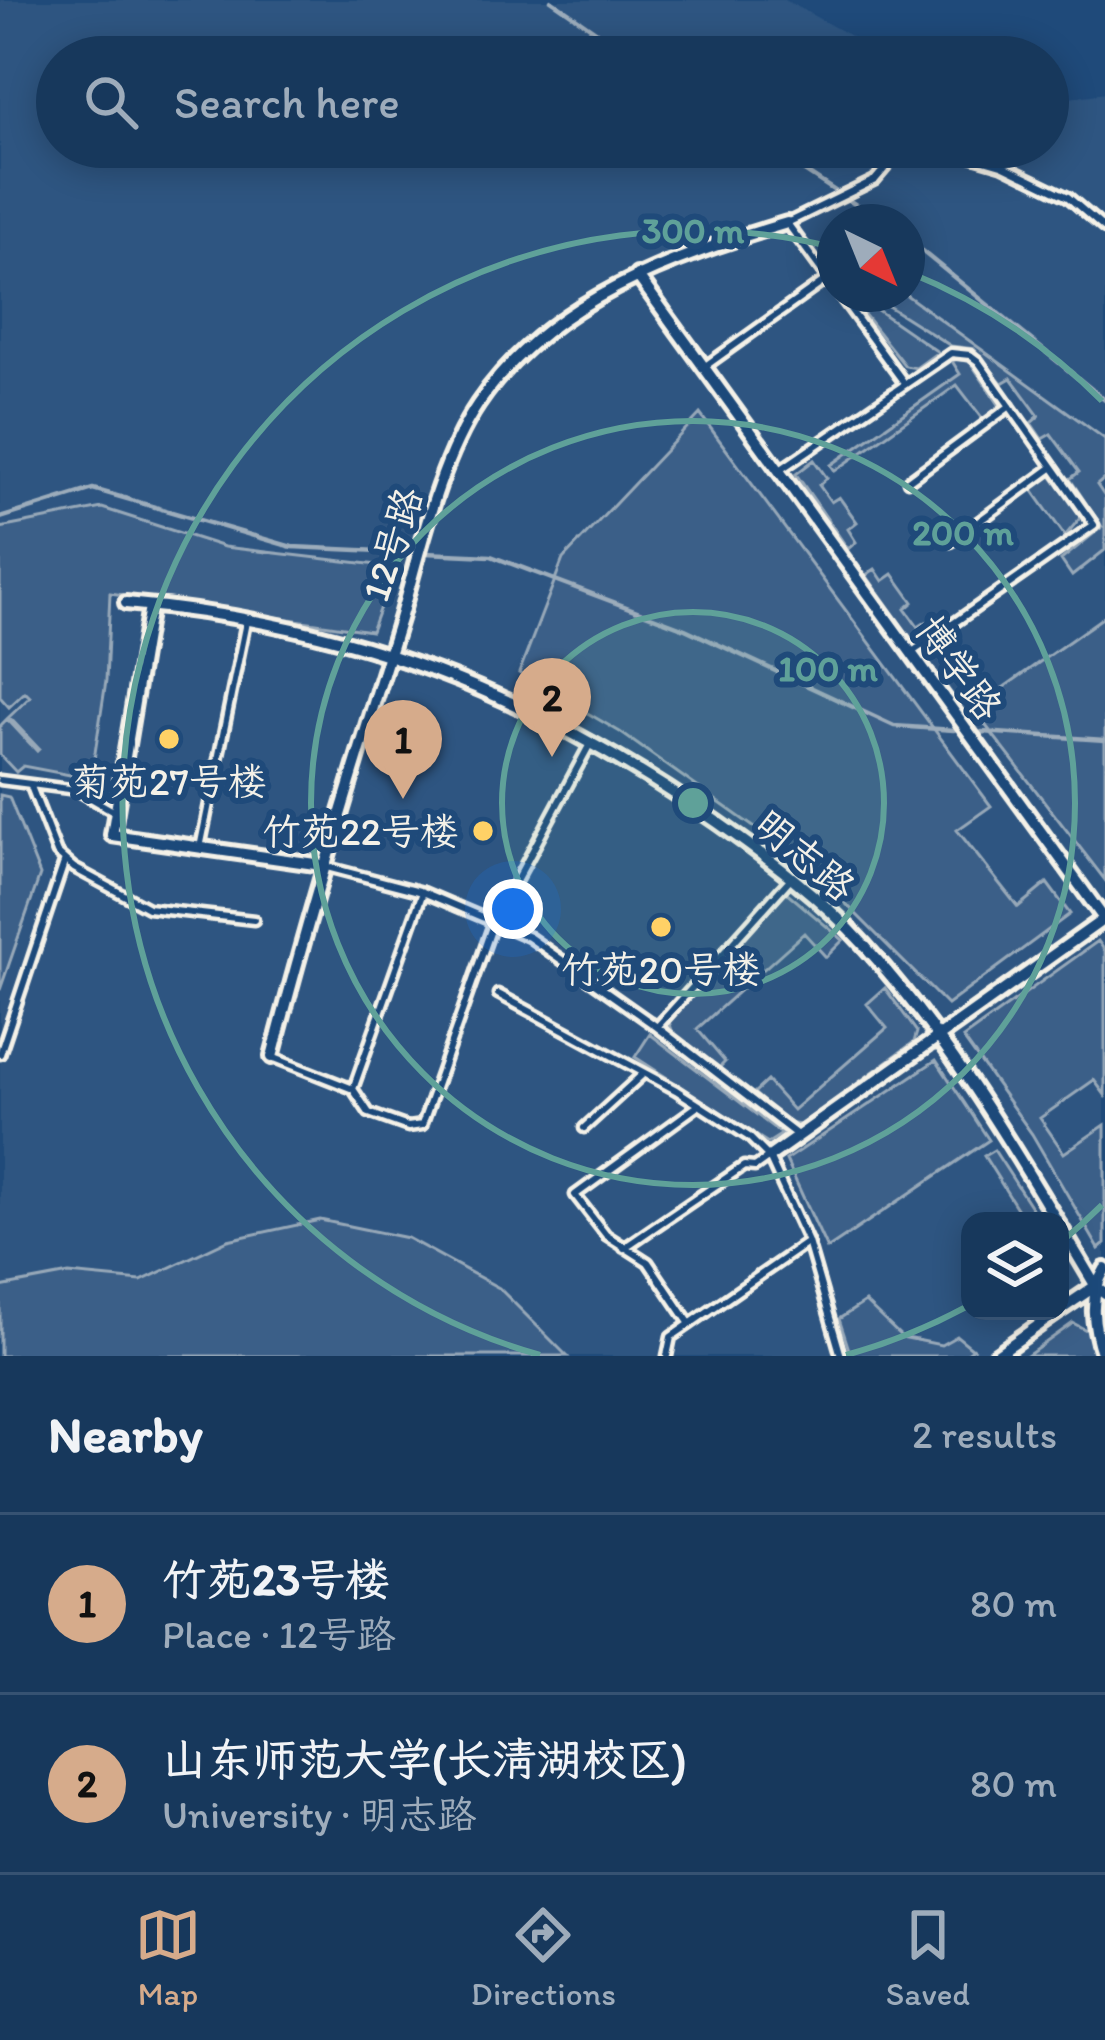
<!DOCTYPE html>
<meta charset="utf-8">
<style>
body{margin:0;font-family:Itim,"LXGW WenKai TC",sans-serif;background:#244365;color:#f1f3f6}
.controls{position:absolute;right:36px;bottom:36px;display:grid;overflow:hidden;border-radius:24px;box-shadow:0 6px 30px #0003}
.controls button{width:108px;height:108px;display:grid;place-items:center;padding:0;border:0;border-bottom:3px solid #365272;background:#17385c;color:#f1f3f6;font:60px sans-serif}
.compass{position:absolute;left:817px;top:204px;width:108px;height:108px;border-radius:50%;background:#17385c;box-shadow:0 6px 30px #0003;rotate:137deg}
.you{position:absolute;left:513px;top:909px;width:42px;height:42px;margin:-30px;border:9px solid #fff;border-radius:50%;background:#1a73e8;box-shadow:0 0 0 18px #1a73e833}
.badge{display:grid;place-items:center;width:78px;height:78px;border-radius:50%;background:#d6ab8b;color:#111;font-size:39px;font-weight:700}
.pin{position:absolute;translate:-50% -99px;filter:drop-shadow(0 3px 6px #0008)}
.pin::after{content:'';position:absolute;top:63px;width:42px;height:36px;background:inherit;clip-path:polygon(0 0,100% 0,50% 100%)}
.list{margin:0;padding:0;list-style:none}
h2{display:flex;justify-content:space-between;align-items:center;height:156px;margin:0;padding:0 48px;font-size:51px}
h2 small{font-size:39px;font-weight:400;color:#9eacbb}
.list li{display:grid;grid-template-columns:78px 1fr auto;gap:36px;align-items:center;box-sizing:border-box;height:180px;padding:0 48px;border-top:3px solid #365272}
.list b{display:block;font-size:45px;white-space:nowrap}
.list p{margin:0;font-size:39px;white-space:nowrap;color:#9eacbb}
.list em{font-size:39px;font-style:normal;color:#9eacbb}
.icon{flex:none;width:66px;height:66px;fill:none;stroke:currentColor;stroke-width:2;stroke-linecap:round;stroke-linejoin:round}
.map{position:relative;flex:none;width:1105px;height:1356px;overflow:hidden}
.search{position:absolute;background:#17385c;box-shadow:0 6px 30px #0003;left:36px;right:36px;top:36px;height:132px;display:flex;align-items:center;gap:30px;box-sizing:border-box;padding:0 42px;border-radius:66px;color:#9eacbb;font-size:45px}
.sheet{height:516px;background:#17385c}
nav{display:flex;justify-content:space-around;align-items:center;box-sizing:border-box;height:168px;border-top:3px solid #365272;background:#17385c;font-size:33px;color:#9eacbb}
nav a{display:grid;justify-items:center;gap:6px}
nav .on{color:#d6ab8b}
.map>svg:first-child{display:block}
.built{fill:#2d5581;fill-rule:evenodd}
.green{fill:#3a5f88;stroke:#97a8b8;stroke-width:3}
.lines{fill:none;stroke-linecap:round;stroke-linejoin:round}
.stream{stroke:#9cacbb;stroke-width:4.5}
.service-casing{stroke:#f4f1e8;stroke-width:15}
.minor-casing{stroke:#f4f1e8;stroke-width:20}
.service{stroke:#1f4a7a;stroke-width:6}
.minor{stroke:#1f4a7a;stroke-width:10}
.ring{fill:none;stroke:#5fa199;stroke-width:6}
.poi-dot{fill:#ffd166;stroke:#1f4a7a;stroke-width:4.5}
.labels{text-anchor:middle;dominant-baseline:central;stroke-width:12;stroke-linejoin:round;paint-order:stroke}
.street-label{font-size:39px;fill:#f4f1e8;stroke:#1f4a7a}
.poi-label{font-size:39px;fill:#f4f1e8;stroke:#1f4a7a}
.centre{fill:#5fa199;stroke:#1f4a7a;stroke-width:6}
.ring-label{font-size:36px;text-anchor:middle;font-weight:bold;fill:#5fa199;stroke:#1f4a7a;stroke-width:12;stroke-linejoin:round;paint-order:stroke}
</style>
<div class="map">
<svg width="1105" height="1356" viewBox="0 0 1105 1356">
<rect width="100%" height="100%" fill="#1f4a7a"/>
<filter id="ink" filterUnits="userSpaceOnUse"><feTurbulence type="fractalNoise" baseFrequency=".00833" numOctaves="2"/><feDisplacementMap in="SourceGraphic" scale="24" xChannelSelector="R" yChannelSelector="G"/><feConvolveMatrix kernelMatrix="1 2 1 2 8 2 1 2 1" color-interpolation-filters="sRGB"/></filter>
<g filter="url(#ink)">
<path class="built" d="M0,0H785L889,57H57V147H1048V101L1105,93V1356H567L499,1288L228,1240L141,1281L69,1274L0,1287ZM835,222H907V294H835ZM970,1221H1060V1311H970Z"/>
<path class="green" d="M848,294H854L938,352L916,368L905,366Z
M869,294H905L1105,439V478L1097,485L1105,497V550L1072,576L1061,560L1102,527L1070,479L1079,472L1051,434L1042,439L1031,423L1039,416L1011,378L1002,383L974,349L951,346Z
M957,359L970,362L1000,406L983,419L957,385L835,471L831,465L960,374L952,361Z
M700,414L991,806L957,830L1018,907L1047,883L1070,914L947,1005L807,865L620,732L519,673L563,559Z
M814,460L827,478L819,485L831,502L839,497L857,522L848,529L856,542L848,549L796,474Z
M1050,474L1081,517L1065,536L1031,488Z
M102,508L224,547L395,567L371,631L110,593L106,681L91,779L23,766L16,772L0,755V726L7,719L37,751L39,749L9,717L30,697L25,692L9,707L0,697V528Z
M875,569L883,581L893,574L913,602L905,609L918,627L926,622L934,632L916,645L866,575Z
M1105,616V880L973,709Z
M0,795L9,797L40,875L0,990Z
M785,891L843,940L826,957L804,933L697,1029L725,1062L719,1068L673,1033L669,1022Z
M1098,941L1105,951V1095L1094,1080L1040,1118L1064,1153L1105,1125V1244L1099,1249L1032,1134L963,1038Z
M885,988L917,1032L914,1042L800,1125L788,1123L754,1093L767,1081L793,1110L887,1028L867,1004Z
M650,1034L782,1134L768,1143L635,1057Z
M936,1060L989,1140L827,1249L786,1160Z
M994,1150L1040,1221H1025L984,1156Z
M320,1220L407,1238L499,1288L567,1356H0V1287L69,1274L141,1281L228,1240Z
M865,1302L902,1337L941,1345L957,1336L973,1349L963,1356H851L839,1319Z
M1073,1323L1088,1331L1095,1356H1027Z"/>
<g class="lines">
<path class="stream" d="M551,0L633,57
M768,147L882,222
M907,239L1105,400
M0,518L93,489L292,547L491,556L685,629L894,726L954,730
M982,732L1105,740"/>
<g class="service-casing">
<path id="service" d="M940,147L1002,165L1068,197L1105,229
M835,289L787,223L875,180L903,147
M839,294L905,384
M704,367L827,279
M780,470L951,353L970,355L978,361L1094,525L911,653
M908,481L1010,406
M951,542L1053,467
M0,780L77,790L115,812
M30,784L57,853L74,868L148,908L254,920
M200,848L246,622
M327,867L423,892L529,937L657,1027L797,1135
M498,994L676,1090L749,1137L769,1157L808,1242L841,1356
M657,1027L791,878
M0,1054L65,860
M272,1057L353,1089L369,1113L408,1127L422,1125L493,924L590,744
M353,1089L423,892
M584,1128L644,1073
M624,1248L744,1166L755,1167L769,1157
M690,1324L648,1262L606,1235L575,1195L699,1105
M667,1356L671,1337L808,1242"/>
</g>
<g class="minor-casing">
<path id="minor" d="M637,275L1105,920
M126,603C351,623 532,693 717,822C768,858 822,898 864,945C940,1029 999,1124 1057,1221
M150,606L112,835L322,865
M272,1057C310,909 355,765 400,619C420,551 438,463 478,404C548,300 673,257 787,223
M769,1157L1104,919
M1060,1226L1095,1285L1105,1294
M1060,1310L1097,1285
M995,1356L1059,1311
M1103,1356C1093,1326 1088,1297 1105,1269"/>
</g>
<use href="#service" class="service"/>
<use href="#minor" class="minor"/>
</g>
</g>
<circle cx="693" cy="803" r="191" fill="#5fa199" fill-opacity=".12"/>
<g class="ring">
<circle cx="693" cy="803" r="191"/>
<circle cx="693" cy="803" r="382"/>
<path d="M1102 1205A573 573 0 0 1 1061 1242M966 1307A573 573 0 0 1 846 1355M540 1355A573 573 0 0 1 832 247M908 272A573 573 0 0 1 1102 401"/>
</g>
<g class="poi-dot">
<circle cx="169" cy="739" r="12"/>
<circle cx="483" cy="831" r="12"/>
<circle cx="661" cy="927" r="12"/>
</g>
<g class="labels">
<g class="street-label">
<text transform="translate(392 544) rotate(-72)">12号路</text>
<text transform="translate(959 668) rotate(54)">博学路</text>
<text transform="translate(805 855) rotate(40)">明志路</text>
</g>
<g class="poi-label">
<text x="169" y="781">菊苑27号楼</text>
<text x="459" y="831" text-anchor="end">竹苑22号楼</text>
<text x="661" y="969">竹苑20号楼</text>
</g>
</g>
<circle cx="693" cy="803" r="18" class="centre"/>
<g class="ring-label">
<text x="693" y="243">300 m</text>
<text x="963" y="545">200 m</text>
<text x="828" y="681">100 m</text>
</g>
</svg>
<div class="controls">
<button><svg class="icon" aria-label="layers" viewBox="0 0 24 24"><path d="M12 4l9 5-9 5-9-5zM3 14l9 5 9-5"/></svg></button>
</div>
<svg class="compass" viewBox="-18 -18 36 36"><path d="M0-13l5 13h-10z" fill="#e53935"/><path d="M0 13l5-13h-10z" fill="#9eacbb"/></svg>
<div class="you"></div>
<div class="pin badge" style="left:403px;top:799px">1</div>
<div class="pin badge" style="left:552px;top:757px">2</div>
<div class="search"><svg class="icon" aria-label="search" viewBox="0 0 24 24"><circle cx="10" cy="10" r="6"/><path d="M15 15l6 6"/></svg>Search here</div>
</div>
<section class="sheet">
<h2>Nearby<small>2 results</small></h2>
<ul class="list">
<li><span class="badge">1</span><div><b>竹苑23号楼</b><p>Place · 12号路</p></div><em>80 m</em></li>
<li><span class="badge">2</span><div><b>山东师范大学(长清湖校区)</b><p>University · 明志路</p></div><em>80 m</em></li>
</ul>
</section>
<nav>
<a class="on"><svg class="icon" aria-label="map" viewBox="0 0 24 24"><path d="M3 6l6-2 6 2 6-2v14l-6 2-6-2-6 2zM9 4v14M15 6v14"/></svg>Map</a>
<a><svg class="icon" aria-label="directions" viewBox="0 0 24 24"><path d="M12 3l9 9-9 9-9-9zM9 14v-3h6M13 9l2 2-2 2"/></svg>Directions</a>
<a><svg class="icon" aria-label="saved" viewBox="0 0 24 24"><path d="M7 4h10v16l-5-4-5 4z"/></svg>Saved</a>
</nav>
